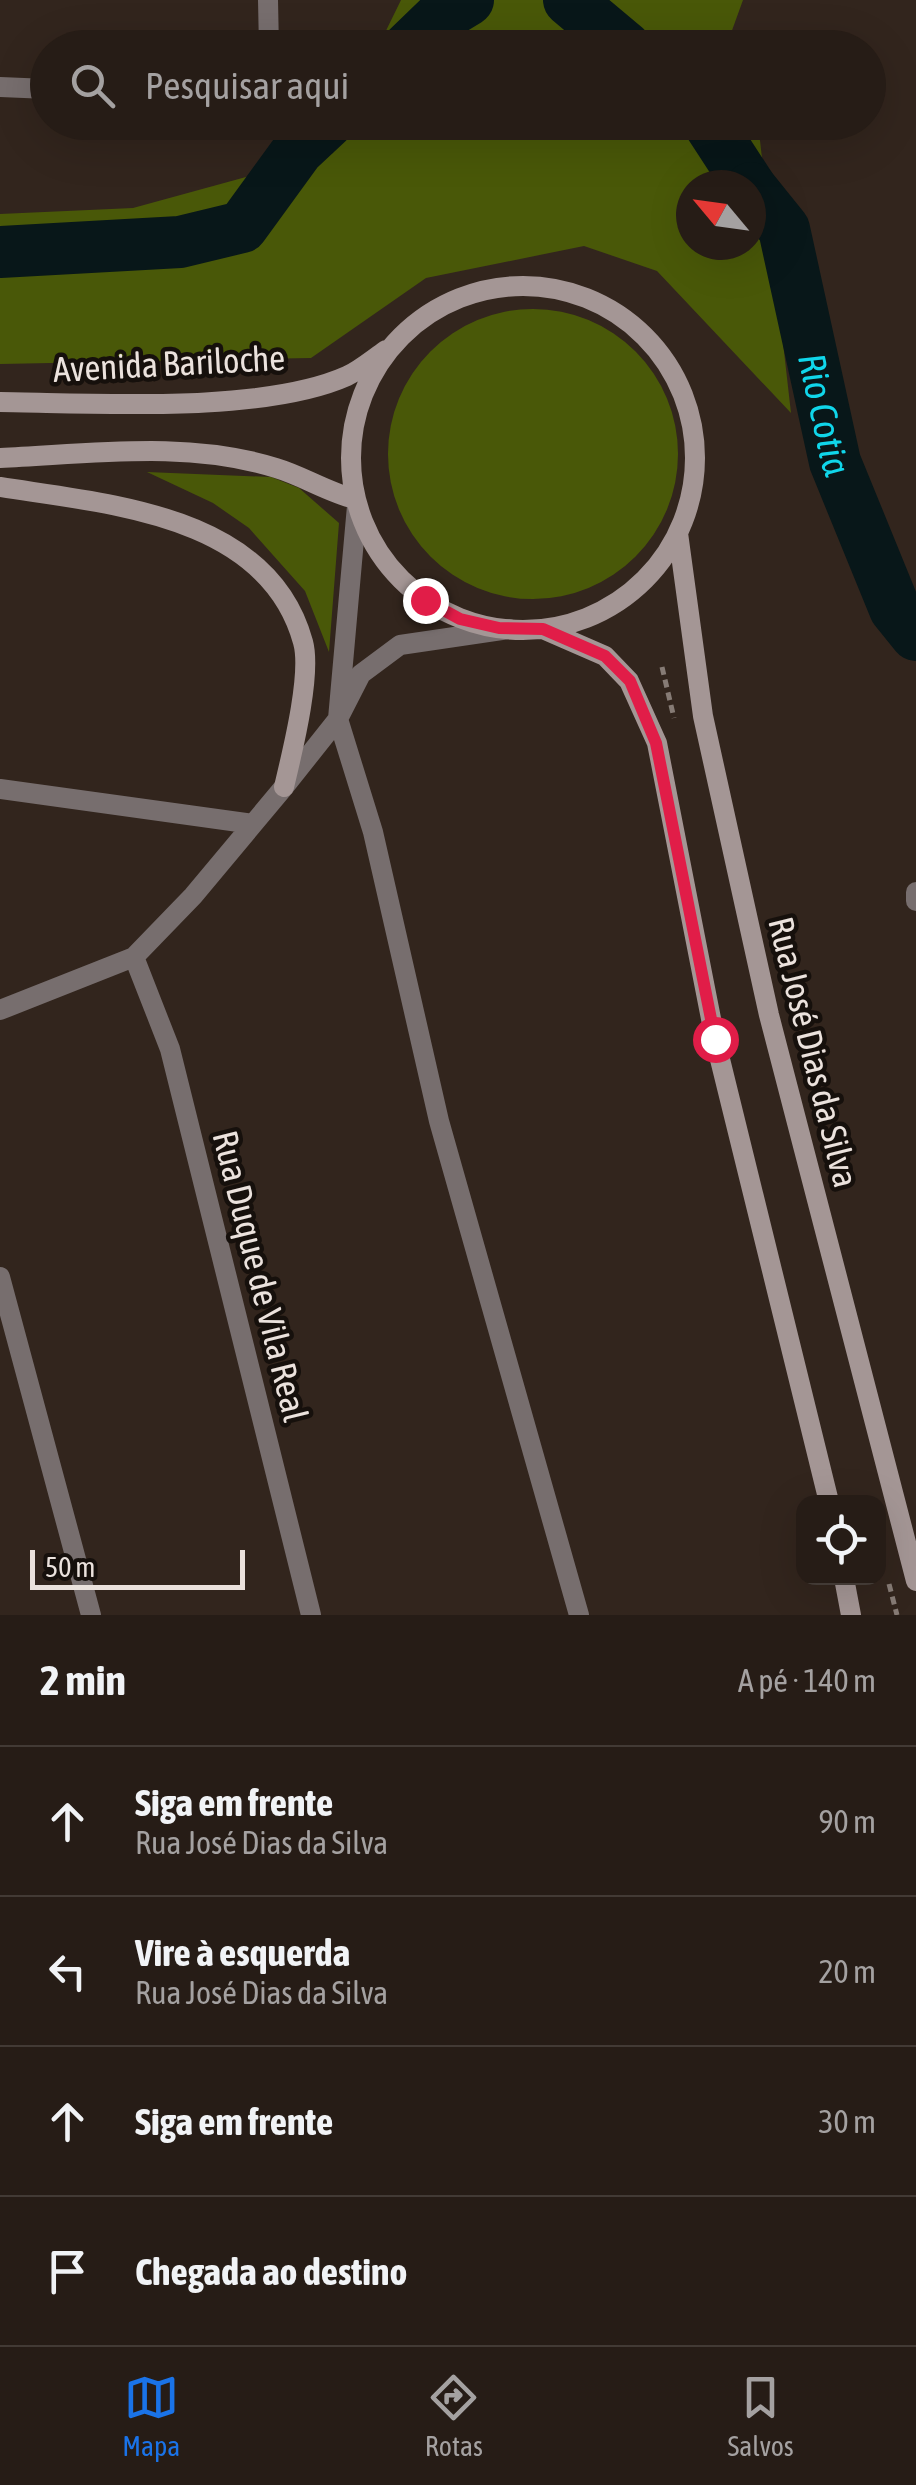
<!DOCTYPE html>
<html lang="pt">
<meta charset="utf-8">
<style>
body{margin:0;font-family:"Asap Condensed",sans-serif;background:#322923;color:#f1f3f6}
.controls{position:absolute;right:30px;bottom:30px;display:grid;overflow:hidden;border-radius:20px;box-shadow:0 10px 40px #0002}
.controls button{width:90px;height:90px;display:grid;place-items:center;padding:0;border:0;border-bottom:2px solid #423a35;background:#261c16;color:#f1f3f6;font:50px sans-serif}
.compass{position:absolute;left:676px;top:170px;width:90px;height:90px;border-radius:50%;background:#261c16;box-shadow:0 10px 40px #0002;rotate:299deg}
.scale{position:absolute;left:30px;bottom:25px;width:215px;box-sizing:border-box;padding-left:10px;border:5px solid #ebe2dd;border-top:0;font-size:28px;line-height:35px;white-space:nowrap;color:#ebe2dd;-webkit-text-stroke:8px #16100c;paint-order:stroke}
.stop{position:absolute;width:30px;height:30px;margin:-22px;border:8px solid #e11d48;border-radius:50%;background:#fff}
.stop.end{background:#e11d48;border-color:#fff;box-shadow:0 2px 10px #0008}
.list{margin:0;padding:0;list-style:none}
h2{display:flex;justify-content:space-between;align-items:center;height:130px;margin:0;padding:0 40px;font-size:42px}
h2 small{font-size:32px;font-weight:400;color:#a4a1a1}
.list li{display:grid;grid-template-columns:65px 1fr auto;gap:30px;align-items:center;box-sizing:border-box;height:150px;padding:0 40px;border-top:2px solid #423a35}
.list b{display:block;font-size:38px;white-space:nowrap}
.list p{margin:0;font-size:32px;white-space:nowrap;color:#a4a1a1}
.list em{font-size:32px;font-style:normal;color:#a4a1a1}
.icon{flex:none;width:55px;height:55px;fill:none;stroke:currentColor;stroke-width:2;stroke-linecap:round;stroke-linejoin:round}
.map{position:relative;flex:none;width:916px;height:1615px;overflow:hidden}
.search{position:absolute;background:#261c16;box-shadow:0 10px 40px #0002;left:30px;right:30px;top:30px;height:110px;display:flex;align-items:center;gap:25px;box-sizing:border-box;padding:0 35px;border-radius:55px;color:#a4a1a1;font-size:38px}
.sheet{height:730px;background:#261c16}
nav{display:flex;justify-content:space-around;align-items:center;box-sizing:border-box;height:140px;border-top:2px solid #423a35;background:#261c16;font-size:28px;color:#a4a1a1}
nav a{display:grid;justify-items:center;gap:5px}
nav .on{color:#1a73e8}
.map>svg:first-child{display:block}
.green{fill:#495808;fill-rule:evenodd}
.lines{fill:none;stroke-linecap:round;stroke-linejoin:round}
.river{stroke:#081719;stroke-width:52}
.path{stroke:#867b75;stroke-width:5;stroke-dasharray:8 5;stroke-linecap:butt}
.minor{stroke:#776e6e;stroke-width:20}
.tertiary{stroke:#776e6e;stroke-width:20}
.secondary{stroke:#a49695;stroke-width:20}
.route{stroke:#e11d48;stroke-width:12}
.labels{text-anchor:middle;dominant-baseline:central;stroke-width:9;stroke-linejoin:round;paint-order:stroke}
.street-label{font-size:35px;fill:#ebe2dd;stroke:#16100c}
.water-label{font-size:38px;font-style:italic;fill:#10d6ea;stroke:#16100c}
</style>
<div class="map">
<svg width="916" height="1615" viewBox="0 0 916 1615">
<rect width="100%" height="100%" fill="#32251d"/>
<path class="green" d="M401,0H743L726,47H378Z
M346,123H758L791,413L657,271L584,246L426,278L311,358L0,364V214L133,208L333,153ZM751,185V245H691V185Z
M388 454a145 145 0 1 1 290 0a145 145 0 1 1-290 0Z
M147,472L271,477L299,488L339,523L329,652L305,591L249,528L213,503Z"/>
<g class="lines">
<g class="river">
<path d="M569,0L626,48"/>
<path d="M408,48L440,17L468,0"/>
<path d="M708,122L749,185"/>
<path id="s1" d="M751,188L784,229L835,462L895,609L916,635"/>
<path d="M0,252L180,242L242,227L298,150L328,122"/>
</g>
<path class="path" d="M662,667L674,718
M889,1584L897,1615"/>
<path class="minor" d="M268,0L269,48
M0,87L48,89
M357,506L338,719L373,832L439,1121L579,1615
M0,789L253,824
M134,957L170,1049L311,1615
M0,1010L134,957L193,896L284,787L338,719L361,674L400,645L509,629
M0,1277L91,1615"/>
<path class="tertiary" d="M916,892V901"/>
<path class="secondary" d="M351 458a172 172 0 1 1 344 0a172 172 0 1 1-344 0Z
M0,402C94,403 262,414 347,376C360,370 373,359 386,350
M0,458C91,454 188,440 276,468C303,476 327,492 355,499
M0,487C108,504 268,514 303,642C312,674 292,753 284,787
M678,533L703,716L769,1015L916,1581
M543,629L605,656L629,681L657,743L715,1039L829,1502
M844,1578L851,1615"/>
</g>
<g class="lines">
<path class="route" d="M425,600L460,619L499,628L543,629L605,656L630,681L656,743L715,1039"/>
</g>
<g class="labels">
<g class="street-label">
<text transform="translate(169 363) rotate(-3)">Avenida Bariloche</text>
<text transform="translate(814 1052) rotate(76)">Rua José Dias da Silva</text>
<text transform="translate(261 1276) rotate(76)">Rua Duque de Vila Real</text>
</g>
<g class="water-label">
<text stroke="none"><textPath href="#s1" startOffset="242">Rio Cotia</textPath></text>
</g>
</g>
</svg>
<div class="controls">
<button><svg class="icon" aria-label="locate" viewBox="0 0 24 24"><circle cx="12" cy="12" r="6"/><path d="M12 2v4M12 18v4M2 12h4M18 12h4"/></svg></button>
</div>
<svg class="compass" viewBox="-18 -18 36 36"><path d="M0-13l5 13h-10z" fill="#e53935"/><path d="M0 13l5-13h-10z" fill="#a4a1a1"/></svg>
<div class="scale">50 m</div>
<div class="stop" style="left:715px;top:1039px"></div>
<div class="stop end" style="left:425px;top:600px"></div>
<div class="search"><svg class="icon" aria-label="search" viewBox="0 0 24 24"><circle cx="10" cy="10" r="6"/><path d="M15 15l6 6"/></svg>Pesquisar aqui</div>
</div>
<section class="sheet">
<h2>2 min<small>A pé · 140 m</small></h2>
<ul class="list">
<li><svg class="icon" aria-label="ahead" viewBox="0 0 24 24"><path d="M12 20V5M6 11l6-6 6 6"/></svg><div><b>Siga em frente</b><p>Rua José Dias da Silva</p></div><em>90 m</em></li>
<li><svg class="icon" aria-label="left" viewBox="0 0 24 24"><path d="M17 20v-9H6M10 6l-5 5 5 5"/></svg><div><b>Vire à esquerda</b><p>Rua José Dias da Silva</p></div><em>20 m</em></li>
<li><svg class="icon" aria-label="ahead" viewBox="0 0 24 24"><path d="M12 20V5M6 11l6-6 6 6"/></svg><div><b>Siga em frente</b></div><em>30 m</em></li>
<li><svg class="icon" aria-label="arrive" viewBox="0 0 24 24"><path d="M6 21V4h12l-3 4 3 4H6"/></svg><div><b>Chegada ao destino</b></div></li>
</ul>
</section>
<nav>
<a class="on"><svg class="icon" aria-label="map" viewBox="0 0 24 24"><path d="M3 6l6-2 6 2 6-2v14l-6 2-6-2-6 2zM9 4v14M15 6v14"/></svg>Mapa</a>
<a><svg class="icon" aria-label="directions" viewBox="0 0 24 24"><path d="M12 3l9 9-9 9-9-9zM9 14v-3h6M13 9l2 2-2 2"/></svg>Rotas</a>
<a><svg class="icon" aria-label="saved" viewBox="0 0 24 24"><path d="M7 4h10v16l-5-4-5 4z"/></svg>Salvos</a>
</nav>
